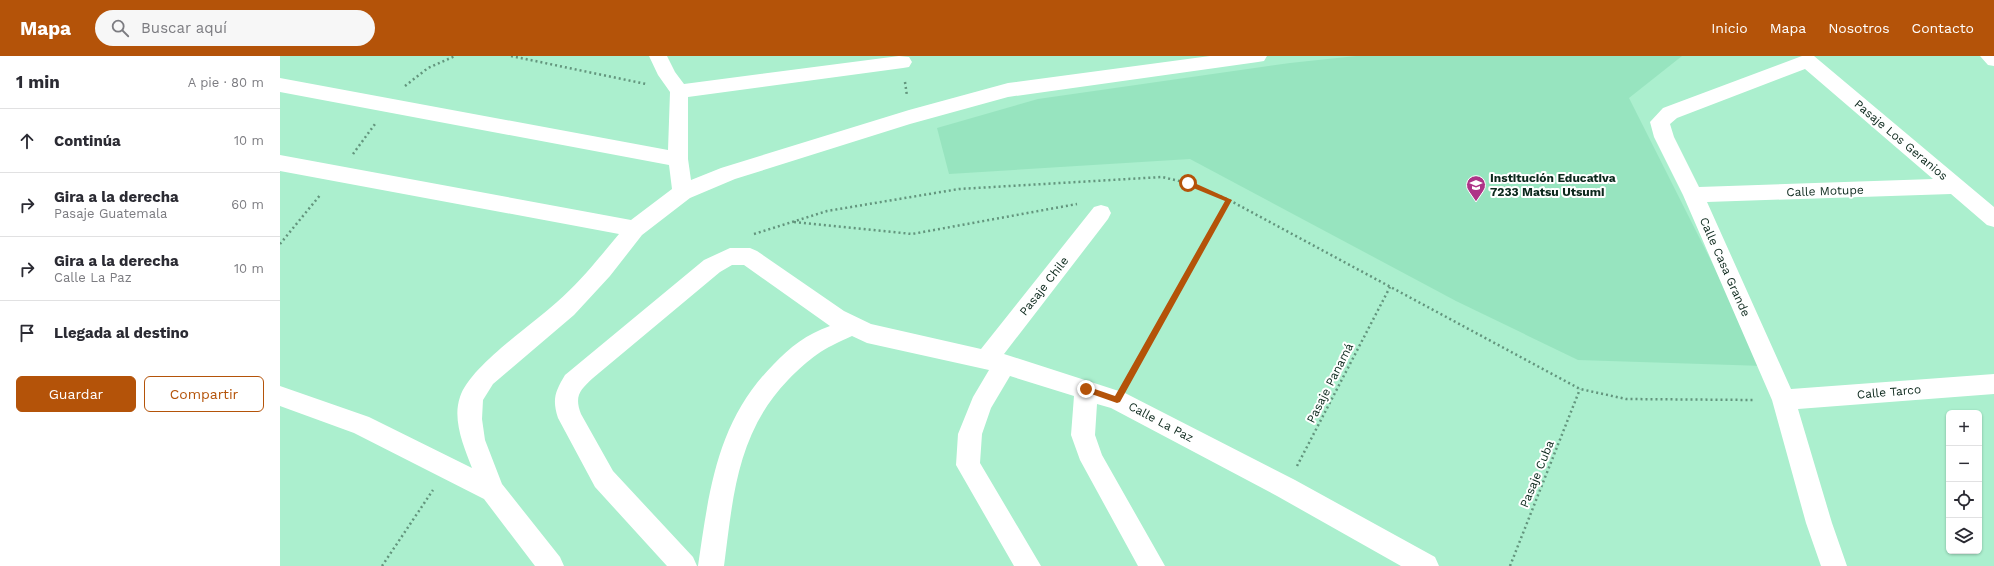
<!DOCTYPE html>
<html lang="es">
<meta charset="utf-8">
<style>
body{margin:0;font-family:"Work Sans",sans-serif;background:#f7f7f7;color:#2b2b33}
.controls{position:absolute;right:12px;bottom:12px;display:grid;overflow:hidden;border-radius:6px;box-shadow:0 1px 3px #0004}
.controls button{width:36px;height:36px;display:grid;place-items:center;padding:0;border:0;border-bottom:1px solid #e1e1e2;background:#fff;color:#2b2b33;font:20px sans-serif}
.stop{position:absolute;width:12px;height:12px;margin:-9px;border:3px solid #b45309;border-radius:50%;background:#fff}
.stop.end{background:#b45309;border-color:#fff;box-shadow:0 1px 4px #0008}
.list{margin:0;padding:0;list-style:none}
h2{display:flex;justify-content:space-between;align-items:center;height:52px;margin:0;padding:0 16px;font-size:17px}
h2 small{font-size:13px;font-weight:400;color:#7c7c81}
.list li{display:grid;grid-template-columns:26px 1fr auto;gap:12px;align-items:center;box-sizing:border-box;height:64px;padding:0 16px;border-top:1px solid #e1e1e2}
.list b{display:block;font-size:15px;white-space:nowrap}
.list p{margin:0;font-size:13px;white-space:nowrap;color:#7c7c81}
.list em{font-size:13px;font-style:normal;color:#7c7c81}
.actions{display:flex;gap:8px;padding:12px 16px}
.actions a{flex:1;padding:9px 0;border:1px solid #b45309;border-radius:6px;text-align:center;font-size:14px;color:#b45309}
.actions .main{background:#b45309;color:#fff}
.icon{flex:none;width:22px;height:22px;fill:none;stroke:currentColor;stroke-width:2;stroke-linecap:round;stroke-linejoin:round}
.map{position:relative;flex:none;width:1714px;height:510px;overflow:hidden}
header{display:flex;align-items:center;gap:24px;box-sizing:border-box;height:56px;padding:0 20px;background:#b45309;color:#fff}
header strong{font-size:19px}
nav{display:flex;gap:22px;margin-inline-start:auto;font-size:14px}
.search{width:280px;height:36px;background:#f7f7f7;display:flex;align-items:center;gap:10px;box-sizing:border-box;padding:0 14px;border-radius:22px;color:#7c7c81;font-size:15px}
main{display:flex}
aside{flex:1;background:#fff}
.map>svg:first-child{display:block}
.built{fill:#97e4bf}
.lines{fill:none;stroke-linecap:round;stroke-linejoin:round}
.path{stroke:#63957d;stroke-width:2.5;stroke-dasharray:2 3;stroke-linecap:butt}
.minor{fill:#fff;fill-rule:evenodd}
.route{fill:#b45309}
.labels{text-anchor:middle;dominant-baseline:central;stroke-width:4;stroke-linejoin:round;paint-order:stroke}
.street-label{font-size:12px;fill:#0c281c;stroke:#fff}
.poi-label{font-size:12px;font-weight:bold;fill:#0c281c;stroke:#fff;text-anchor:start}
</style>
<header>
<strong>Mapa</strong>
<div class="search"><svg class="icon" aria-label="search" viewBox="0 0 24 24"><circle cx="10" cy="10" r="6"/><path d="M15 15l6 6"/></svg>Buscar aquí</div>
<nav><a>Inicio</a><a>Mapa</a><a>Nosotros</a><a>Contacto</a></nav>
</header>
<main>
<aside>
<h2>1 min<small>A pie · 80 m</small></h2>
<ul class="list">
<li><svg class="icon" aria-label="ahead" viewBox="0 0 24 24"><path d="M12 20V5M6 11l6-6 6 6"/></svg><div><b>Continúa</b></div><em>10 m</em></li>
<li><svg class="icon" aria-label="right" viewBox="0 0 24 24"><path d="M7 20v-9h11M14 6l5 5-5 5"/></svg><div><b>Gira a la derecha</b><p>Pasaje Guatemala</p></div><em>60 m</em></li>
<li><svg class="icon" aria-label="right" viewBox="0 0 24 24"><path d="M7 20v-9h11M14 6l5 5-5 5"/></svg><div><b>Gira a la derecha</b><p>Calle La Paz</p></div><em>10 m</em></li>
<li><svg class="icon" aria-label="arrive" viewBox="0 0 24 24"><path d="M6 21V4h12l-3 4 3 4H6"/></svg><div><b>Llegada al destino</b></div></li>
</ul>
<div class="actions"><a class="main">Guardar</a><a>Compartir</a></div>
</aside>
<div class="map">
<svg width="1714" height="510" viewBox="0 0 1714 510">
<rect width="100%" height="100%" fill="#abefce"/>
<path class="built" d="M1076,0H1402L1349,42L1484,310L1298,304L1176,245L910,103L669,118L657,72L758,43L1010,7Z"/>
<g class="lines">
<path class="path" d="M231,0L366,28
M625,26L627,40
M125,30L148,12L175,0
M73,98L95,68
M514,166L632,178L797,148
M474,178L547,155L679,133L882,121L908,127L949,144L1300,333L1346,343L1475,344
M0,188L41,138
M848,324L949,144
M1017,410L1110,231
M102,510L153,434
M1230,510L1300,333"/>
<path class="minor" d="M369,0H387L395,16L404,28L619,0L629,1L632,6L629,11L623,12L408,41V103L411,124L441,112L629,54L728,27L930,0H987L984,5L978,6L728,41L630,68L455,123L410,142L362,179L330,220L294,259L213,328L203,344L202,363L205,384L222,428L280,501L284,510H255L204,443L74,377L0,350V330L89,361L192,412C184,391 172,364 180,341C190,310 252,269 277,246C300,226 319,202 339,178L0,115V99L351,164L392,133L389,109L0,36V22L388,94L390,36L378,19Z
M1522,0H1534L1714,151V171L1707,169L1671,138L1427,146L1511,333L1714,318V338L1518,353L1552,467L1567,510H1541L1526,467L1492,344L1403,139L1374,81L1370,66L1383,52ZM1525,13L1653,123L1419,131L1394,81L1390,68L1397,62Z
M1700,0H1714V10L1708,9Z
M821,149L828,151L831,157L828,163L724,298L845,337L1015,424L1155,501L1159,510H1121L997,440L831,352L817,348L815,379L822,399L885,510H858L800,404L791,379L794,340L730,320L711,352L702,378L700,407L761,510H734L676,409L678,378L693,341L709,314L587,287L572,280C542,293 531,301 508,324C457,377 453,441 444,510H418C429,435 437,365 493,309C510,291 527,278 550,270L464,209H452L440,216L313,322C300,334 294,340 301,358L333,415L413,501L417,510H387L315,431L278,362C272,343 275,336 285,319L424,204L450,192H470L477,195L564,255L591,268L701,293L814,151Z"/>
</g>
<path class="route" d="M906,125H910L952,144L840,346L837,347L803,335L802,333L806,330L835,340L945,145L906,129Z"/>
<defs>
<g id="school-pin" transform="scale(1)"><path d="M0 17L-7.5 6A9.5 9.5 0 1 1 7.5 6Z" fill="#ae3387" stroke="#fff"/><path d="M0-5L7-2L0 1L-7-2ZM-4 1L0 2.5L4 1V4Q0 6-4 4Z" fill="#fff"/></g>
</defs>
<g fill-rule="evenodd">
<use href="#school-pin" x="1196" y="129"/>
</g>
<g class="labels">
<g class="street-label">
<text transform="translate(1621 84) rotate(40)">Pasaje Los Geranios</text>
<text transform="translate(1545 135) rotate(-2)">Calle Motupe</text>
<text transform="translate(1445 211) rotate(66)">Calle Casa Grande</text>
<text transform="translate(764 230) rotate(-52)">Pasaje Chile</text>
<text transform="translate(1050 327) rotate(-63)">Pasaje Panamá</text>
<text transform="translate(1609 336) rotate(-5)">Calle Tarco</text>
<text transform="translate(881 366) rotate(28)">Calle La Paz</text>
<text transform="translate(1257 418) rotate(-68)">Pasaje Cuba</text>
</g>
<g class="poi-label">
<text x="1210" y="122">Institución Educativa<tspan x="1210" dy="14">7233 Matsu Utsumi</tspan></text>
</g>
</g>
</svg>
<div class="controls">
<button>+</button>
<button>−</button>
<button><svg class="icon" aria-label="locate" viewBox="0 0 24 24"><circle cx="12" cy="12" r="6"/><path d="M12 2v4M12 18v4M2 12h4M18 12h4"/></svg></button>
<button><svg class="icon" aria-label="layers" viewBox="0 0 24 24"><path d="M12 4l9 5-9 5-9-5zM3 14l9 5 9-5"/></svg></button>
</div>
<div class="stop" style="left:908px;top:127px"></div>
<div class="stop end" style="left:806px;top:333px"></div>
</div>
</main>
